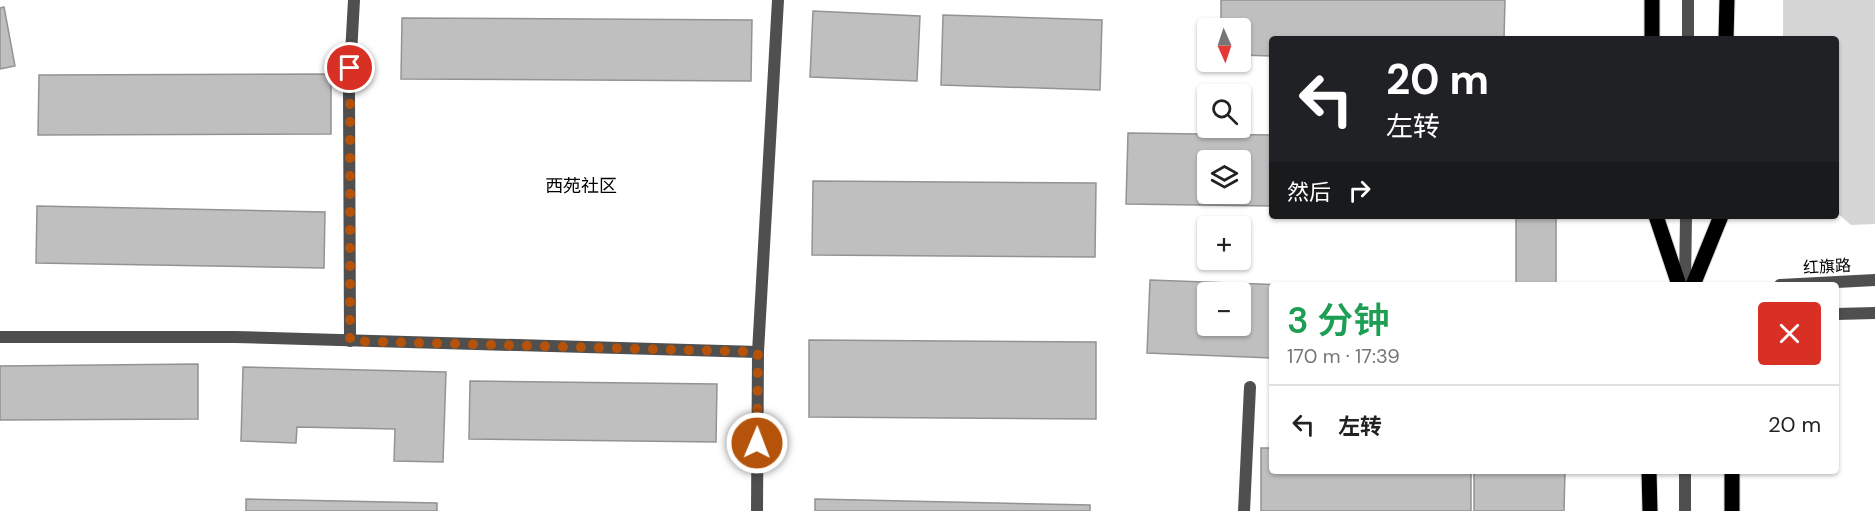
<!DOCTYPE html>
<html lang="zh">
<head>
<meta charset="utf-8">
<style>
  :root { --surface:#fff; --page:#f2f2f2; --text:#222; --muted:#767676; --line:#e0e0e0 }
  body { margin:0; font-family:"DM Sans","Noto Sans SC",sans-serif; background:var(--page); color:var(--text); height:100vh; display:flex; flex-direction:column; font-size:22px; white-space:nowrap }
  * { box-sizing:border-box; margin:0 }
  p { font-size:20px; color:var(--muted) }
  .icon { flex:none; width:33px; height:33px; fill:none; stroke:currentColor; stroke-width:2; stroke-linecap:round; stroke-linejoin:round }
  .map { position:relative; flex:1; overflow:hidden }
  .side { position:absolute; left:1269px; top:282px; width:570px; height:192px; display:flex; flex-direction:column; background:var(--surface); border-radius:6px; box-shadow:0 2px 4px #0004 }
  .side>* { flex:none }
  .top-card { position:absolute; left:1269px; top:36px; width:570px; height:183px; border-radius:6px; box-shadow:0 2px 4px #0004; background:#202124; color:#fff; overflow:hidden }
  .needle { width:39px; rotate:177deg }
  .fabs { position:absolute; left:1197px; top:18px; display:grid; gap:12px }
  .fabs a { display:grid; place-items:center; width:54px; height:54px; border-radius:6px; background:var(--surface); box-shadow:0 2px 4px #0004; font-size:30px }
  .pin { position:absolute; display:grid; place-items:center; width:51px; height:51px; color:#fff; margin:-26px; border:3px solid #fff; border-radius:50%; box-shadow:0 2px 6px #0007 }
  .me { position:absolute; width:66px; margin:-33px; rotate:1deg; stroke-linejoin:round; filter:drop-shadow(0 0 4px #0008) }
  .turn { display:flex; align-items:center; gap:21px; height:126px; padding:0 18px; font-size:27px }
  .turn .icon { width:78px; height:78px; stroke-width:2.5 }
  .turn b { display:block; font-size:42px; line-height:51px }
  .then { display:flex; align-items:center; height:57px; padding:0 18px; background:#0003; gap:12px; font-size:22px }
  .round { display:grid; place-items:center; flex:none; width:63px; height:63px; border-radius:6px; background:var(--page) }
  .headline { display:flex; align-items:center; justify-content:space-between; height:102px; padding:0 18px }
  h1 { font-size:36px; font-weight:600; line-height:45px; color:#1e9e55 }
  ul { padding:0; list-style:none }
  li { display:flex; align-items:center; gap:18px; height:78px; padding:0 18px; border-top:2px solid var(--line) }
  li div { flex:1 }
  li b { display:block; font-size:22px }
  li em { font-style:normal }
  .map>svg:first-child { display:block }
  .green { fill:#d6d6d6 }
  .building { fill:#bfbfbf; stroke:#939393; stroke-width:1.5; fill-rule:evenodd }
  .lines { fill:none; stroke-linecap:round; stroke-linejoin:round }
  .primary-casing { stroke:#dbdbdb; stroke-width:17 }
  .service { stroke:#4f4f4f; stroke-width:12 }
  .minor { stroke:#4f4f4f; stroke-width:12 }
  .tertiary { stroke:#4f4f4f; stroke-width:12 }
  .primary { stroke:#000; stroke-width:15 }
  .route { stroke:#b45309; stroke-width:10; stroke-dasharray:0 18 }
  .labels { text-anchor:middle; stroke-width:4.5; stroke-linejoin:round; paint-order:stroke }
  .street-label { font-size:16px; fill:#000; stroke:#fff }
  .neighbourhood-label { font-size:18px; fill:#000; stroke:#fff }
</style>
</head>
<body>
<div class="map">
<svg width="1875" height="511" viewBox="0 0 1875 511">
  <rect width="100%" height="100%" fill="#fff"/>
  <path class="green" d="M1783 0H1875V224L1851 225 1836 212V39H1783Z"/>
  <g class="building">
    <path d="M1221 0H1505L1504 39H1272V56L1240 55V28H1221Z"/>
    <path d="M4 7 15 66 0 69V8Z"/>
    <path d="M813 11 920 16 917 81 810 77Z"/>
    <path d="M943 15 1102 20 1100 90 941 85Z"/>
    <path d="M402 18 752 20 751 81 401 79Z"/>
    <path d="M331 74V134L38 135 39 75Z"/>
    <path d="M1128 133 1272 135V206L1126 204ZM1208 160H1240V194H1208Z"/>
    <path d="M813 181 1096 183 1095 257 812 255Z"/>
    <path d="M37 206 325 212 324 268 36 263Z"/>
    <rect x="1516" y="216" width="40" height="69"/>
    <path d="M1150 280 1282 285H1272V358L1147 353ZM1208 292H1240V326H1208Z"/>
    <path d="M809 340 1096 342V419L809 417Z"/>
    <path d="M198 364V419L0 420V366Z"/>
    <path d="M243 367 446 372 443 462 394 461 395 429 297 427 296 443 241 441Z"/>
    <path d="M470 381 717 384 716 442 469 439Z"/>
    <path d="M1261 448H1272V471H1471V511H1261Z"/>
    <path d="M1474 471H1565L1564 511H1474Z"/>
    <path d="M246 499 437 503V511H246Z"/>
    <path d="M815 499 1090 505V511H815Z"/>
  </g>
  <g class="lines">
    <g class="primary-casing">
      <g id="primary">
        <path d="M1652 0V39"/>
        <path d="M1726 39 1727 0"/>
        <path d="M1656 216 1679 285"/>
        <path d="M1693 285 1721 216"/>
        <path d="M1649 471 1650 511"/>
        <path d="M1732 471V511"/>
      </g>
    </g>
    <g class="service">
      <path d="M1688 39V0"/>
      <path d="M1685 285 1686 216"/>
      <path d="M1685 471V511"/>
      <path d="M1244 511 1250 387"/>
    </g>
    <g class="minor">
      <path d="M0 337H235L758 352 757 511"/>
      <path d="M350 341 349 90 354 0"/>
      <path d="M758 352 778 0"/>
    </g>
    <g class="tertiary">
      <path d="M1780 285 1875 280"/>
      <path d="M1836 314 1875 313"/>
    </g>
    <use href="#primary" class="primary"/>
  </g>
  <g class="lines">
    <path class="route" d="M350 68V341L758 352 757 443"/>
  </g>
  <g class="labels">
    <g class="street-label">
      <text transform="translate(1827 266) rotate(-3)" y="6">红旗路</text>
    </g>
    <g class="neighbourhood-label">
      <text x="581" y="192">西苑社区</text>
    </g>
  </g>
</svg>
<div class="fabs">
<a><svg class="needle" viewBox="-14 -14 28 28"><path d="M0-13l5 13h-10z" fill="#e53935"/><path d="M0 13l5-13h-10z" fill="#767676"/></svg></a>
<a><svg class="icon" aria-label="search" viewBox="0 0 24 24"><circle cx="10" cy="10" r="6"/><path d="M15 15l6 6"/></svg></a>
<a><svg class="icon" aria-label="layers" viewBox="0 0 24 24"><path d="M12 4l9 5-9 5-9-5zM3 14l9 5 9-5"/></svg></a>
<a>+</a>
<a>−</a>
</div>
<div class="pin" style="left:350px;top:68px;background:#d93025"><svg class="icon" aria-label="arrive" viewBox="0 0 24 24"><path d="M6 21V4h12l-3 4 3 4H6"/></svg></div>
<svg class="me" style="left:757px;top:443px" viewBox="-20 -20 40 40"><circle r="17" fill="#b45309" stroke="#fff" stroke-width="3"/><path d="M0-11L8 9 0 5-8 9z" fill="#fff"/></svg>
<div class="top-card">
<div class="turn"><svg class="icon" aria-label="left" viewBox="0 0 24 24"><path d="M17 20v-9H6M10 6l-5 5 5 5"/></svg><div><b>20 m</b>左转</div></div>
<div class="then">然后<svg class="icon" aria-label="right" viewBox="0 0 24 24"><path d="M7 20v-9h11M14 6l5 5-5 5"/></svg></div>
</div>
<section class="side">
<div class="headline"><div><h1>3 分钟</h1><p>170 m · 17:39</p></div><a class="round" style="background:#d93025;color:#fff"><svg class="icon" aria-label="close" viewBox="0 0 24 24"><path d="M6 6l12 12M18 6L6 18"/></svg></a></div>
<ul>
<li><svg class="icon" aria-label="left" viewBox="0 0 24 24"><path d="M17 20v-9H6M10 6l-5 5 5 5"/></svg><div><b>左转</b></div><em>20 m</em></li>
</ul>
</section>
</div>
</body>
</html>
